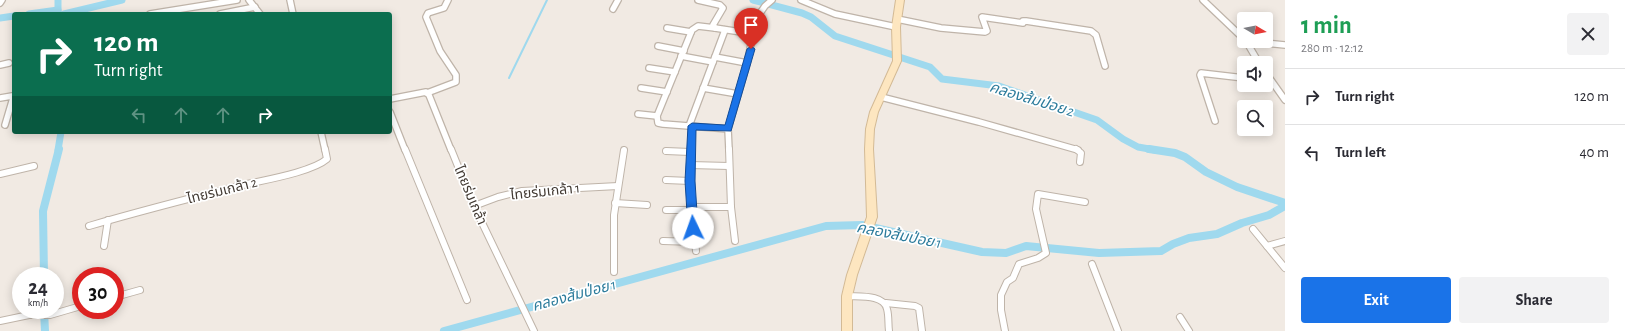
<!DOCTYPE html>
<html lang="en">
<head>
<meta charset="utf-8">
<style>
  :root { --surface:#fff; --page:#f2f2f3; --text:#2b2b33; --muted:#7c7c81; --line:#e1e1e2; --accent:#1a73e8 }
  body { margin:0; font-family:"Alegreya Sans","Noto Sans Thai",sans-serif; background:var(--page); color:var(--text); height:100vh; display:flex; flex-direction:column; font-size:15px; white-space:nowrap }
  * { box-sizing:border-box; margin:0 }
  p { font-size:13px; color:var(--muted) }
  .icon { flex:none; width:22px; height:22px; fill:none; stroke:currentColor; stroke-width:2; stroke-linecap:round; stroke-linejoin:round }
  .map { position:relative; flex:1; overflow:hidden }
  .sheet { display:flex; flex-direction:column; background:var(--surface); width:340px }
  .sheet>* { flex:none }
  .banner { position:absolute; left:12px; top:12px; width:380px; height:122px; border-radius:4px; box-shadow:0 2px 10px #0003; background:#0b6e4f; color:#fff; overflow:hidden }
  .needle { width:26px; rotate:100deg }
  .fabs { position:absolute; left:1237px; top:12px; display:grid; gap:8px }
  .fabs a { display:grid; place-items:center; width:36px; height:36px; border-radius:4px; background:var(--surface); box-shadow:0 2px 10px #0003; font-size:20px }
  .speed { position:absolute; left:12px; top:267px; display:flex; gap:8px; font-size:20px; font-weight:700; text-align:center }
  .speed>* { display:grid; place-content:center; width:52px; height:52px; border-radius:50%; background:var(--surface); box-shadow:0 2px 10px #0003; line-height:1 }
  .speed small { font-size:10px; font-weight:400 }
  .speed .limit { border:6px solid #d22; background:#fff; color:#111 }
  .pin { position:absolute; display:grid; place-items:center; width:34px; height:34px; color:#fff; margin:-41px -17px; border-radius:50% 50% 50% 0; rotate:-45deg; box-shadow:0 0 4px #0007 }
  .pin .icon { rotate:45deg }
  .me { position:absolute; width:44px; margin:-22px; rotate:357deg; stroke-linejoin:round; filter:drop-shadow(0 0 3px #0008) }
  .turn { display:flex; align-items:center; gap:14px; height:84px; padding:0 16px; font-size:18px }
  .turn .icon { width:52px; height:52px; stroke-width:2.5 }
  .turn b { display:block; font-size:28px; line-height:34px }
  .lanes { display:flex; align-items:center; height:38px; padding:0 16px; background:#0003; justify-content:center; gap:20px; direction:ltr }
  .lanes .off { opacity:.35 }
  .round { display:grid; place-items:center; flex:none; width:42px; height:42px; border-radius:4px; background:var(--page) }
  .summary { display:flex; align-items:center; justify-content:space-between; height:68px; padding:0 16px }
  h1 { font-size:24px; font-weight:700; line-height:30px; color:#1e9e55 }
  .cta { display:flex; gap:8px; margin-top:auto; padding:8px 16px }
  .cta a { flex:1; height:46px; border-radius:4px; background:var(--accent); color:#fff; font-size:16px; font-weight:700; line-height:46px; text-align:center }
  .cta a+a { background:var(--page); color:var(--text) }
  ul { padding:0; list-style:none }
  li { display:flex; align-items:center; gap:12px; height:56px; padding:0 16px; border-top:1px solid var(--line) }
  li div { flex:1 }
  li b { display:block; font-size:15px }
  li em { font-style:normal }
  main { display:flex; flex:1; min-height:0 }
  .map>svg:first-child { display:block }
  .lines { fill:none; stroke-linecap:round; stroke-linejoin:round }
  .stream { stroke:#9fd9ee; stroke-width:2 }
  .canal-far1 { stroke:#9fd9ee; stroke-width:7 }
  .canal { stroke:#9fd9ee; stroke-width:8 }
  .street-far1-casing { stroke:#bfb4a9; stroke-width:8 }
  .street-casing { stroke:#bfb4a9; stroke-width:8 }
  .secondary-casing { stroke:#d3ba95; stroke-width:2 }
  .street-far1 { stroke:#fff; stroke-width:5.5 }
  .street { stroke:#fff; stroke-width:6 }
  .secondary { fill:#fde6c0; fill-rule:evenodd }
  .route { fill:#1a73e8; stroke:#114b97 }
  .labels { text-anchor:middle; stroke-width:3.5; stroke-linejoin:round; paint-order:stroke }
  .street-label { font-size:14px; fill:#423a33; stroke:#fff }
  .water-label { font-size:15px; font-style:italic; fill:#2d7c9c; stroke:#fff }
</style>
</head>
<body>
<main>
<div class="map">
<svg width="1285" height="331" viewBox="0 0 1285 331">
  <rect width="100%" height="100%" fill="#f1eae3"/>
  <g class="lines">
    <path class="stream" d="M509 78 547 0"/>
    <g class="canal-far1">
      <path d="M58 0V14"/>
      <path d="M753 0 802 13 811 17 835 36 930 67 942 79 999 86 1097 120 1123 139 1138 147 1155 150"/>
      <path d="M29 14 58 10"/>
      <path d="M64 14 122 0"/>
      <path d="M0 18 14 16"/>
      <path d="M58 150 61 132"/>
    </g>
    <g class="canal">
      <path d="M1149 149 1175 153 1185 157 1206 172 1237 187 1285 203"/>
      <path d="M44 276 43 211 59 149"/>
      <path d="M44 310 45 331"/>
      <path d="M444 331 826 226 862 225 982 252 1006 253 1026 246 1099 253 1161 251 1173 244 1189 238 1217 234 1242 223 1269 215 1285 206"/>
    </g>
    <g class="street-far1-casing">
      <g id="street-far1">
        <path d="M249 0 260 14"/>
        <path d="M290 0 293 14"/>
        <path d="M698 0 720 5 723 8 713 25 715 28 754 34"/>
        <path d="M801 0 835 14 896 27"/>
        <path d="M1203 0 1244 39"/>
        <path d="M0 3 2 0"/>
        <path d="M613 9 618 0"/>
        <path d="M150 14 237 0"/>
        <path d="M220 14 255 7"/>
        <path d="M897 19 941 28 985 32 987 31 982 17 1023 23V21H1026L1091 31 1096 35 1105 66"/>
        <path d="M667 28 691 32"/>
        <path d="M715 28 698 26 692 30 657 116 658 123 663 124 728 129"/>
        <path d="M1246 41 1285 45"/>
        <path d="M1246 41 1259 63"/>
        <path d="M658 46 684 51"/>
        <path d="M681 56 713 62"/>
        <path d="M715 57 747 63"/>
        <path d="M0 65 9 63"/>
        <path d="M649 68 675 72"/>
        <path d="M1266 73 1285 100"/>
        <path d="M641 88 667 92"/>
        <path d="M703 88 738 94"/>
        <path d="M427 93 456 82V75L440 51 426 17 428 13 444 8 448 0"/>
        <path d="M881 97 979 122 1078 150"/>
        <path d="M0 98 12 96 13 98 5 125"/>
        <path d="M390 99 426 92 429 95 451 150"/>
        <path d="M390 112 405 150"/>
        <path d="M638 114 657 116"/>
        <path d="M1215 121 1200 75 1201 73 1244 78"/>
        <path d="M689 126 725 30"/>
        <path d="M321 132 325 150"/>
        <path d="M691 150 692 126"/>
        <path d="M729 150 728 129 747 64 756 19 765 6 772 0"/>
      </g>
    </g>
    <g class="street-casing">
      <g id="street">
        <path d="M405 149 467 300"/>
        <path d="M451 149 474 206 534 331"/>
        <path d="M691 149V204L696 251"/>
        <path d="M729 149 731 207 735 241"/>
        <path d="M1076 149 1081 153 1080 162"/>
        <path d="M666 151 690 152"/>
        <path d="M690 165 729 166"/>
        <path d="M0 174 34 166"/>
        <path d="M666 180 690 181"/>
        <path d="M615 203 647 205"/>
        <path d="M474 206 498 197 522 191 618 186"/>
        <path d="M692 207H731"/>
        <path d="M666 210H692"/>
        <path d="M89 226C140 211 191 198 243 185 264 180 312 172 327 159L325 149"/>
        <path d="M1253 229 1285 268"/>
        <path d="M663 241 695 242"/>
        <path d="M104 246 108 220"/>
        <path d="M1267 246 1285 241"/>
        <path d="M1092 264 1118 331"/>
        <path d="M614 272V215L624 150"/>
        <path d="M847 296C858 297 884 294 887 309 889 316 888 324 889 331"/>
        <path d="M115 297 140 290"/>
        <path d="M886 303 915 306 919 308 922 331"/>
        <path d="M1180 317 1189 331"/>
        <path d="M0 321 29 315H50L81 306"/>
        <path d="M1005 331 1001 310V295L1007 282 1013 278 1019 264 1038 258 1046 253 1036 209 1038 194 1085 202"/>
      </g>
    </g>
    <g class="secondary-casing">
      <path id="secondary" d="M896 0H904L900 27 901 61 878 112 874 129 873 149 877 217 857 275 852 296V331H842V296L847 275 867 217 865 149 866 129 870 112 893 61 892 27Z"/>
    </g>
    <use href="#street-far1" class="street-far1"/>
    <use href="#street" class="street"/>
    <use href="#secondary" class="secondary"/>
  </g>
  <path class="route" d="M751 46 755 49 731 131 696 130 695 181 698 228 696 231H689L688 228 685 181 688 126 692 123 725 125 747 49Z"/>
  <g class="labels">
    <g class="street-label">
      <text transform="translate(222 190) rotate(-14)" y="5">ไทยร่มเกล้า 2</text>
      <text transform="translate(545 191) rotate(-6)" y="5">ไทยร่มเกล้า 1</text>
      <text transform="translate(471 195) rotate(67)" y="5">ไทยร่มเกล้า</text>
    </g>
    <g class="water-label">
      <text transform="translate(1032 99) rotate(17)" y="5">คลองส้มป่อย 2</text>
      <text transform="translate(899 235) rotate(11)" y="5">คลองส้มป่อย 1</text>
      <text transform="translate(574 295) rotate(-15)" y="5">คลองส้มป่อย 1</text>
    </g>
  </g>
</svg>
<div class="fabs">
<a><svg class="needle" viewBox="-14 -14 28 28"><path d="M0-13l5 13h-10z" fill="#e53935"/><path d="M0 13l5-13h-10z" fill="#7c7c81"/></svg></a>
<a><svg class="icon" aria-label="sound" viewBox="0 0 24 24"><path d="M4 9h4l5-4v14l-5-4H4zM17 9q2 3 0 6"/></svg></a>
<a><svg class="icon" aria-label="search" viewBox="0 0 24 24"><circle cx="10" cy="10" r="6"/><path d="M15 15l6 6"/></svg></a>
</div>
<div class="speed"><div>24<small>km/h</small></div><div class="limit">30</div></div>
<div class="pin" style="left:751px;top:49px;background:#d93025"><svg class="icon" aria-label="arrive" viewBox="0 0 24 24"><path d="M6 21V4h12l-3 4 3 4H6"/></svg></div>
<svg class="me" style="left:693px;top:228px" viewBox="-20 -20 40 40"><circle r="19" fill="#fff"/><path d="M0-13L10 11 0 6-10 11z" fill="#1a73e8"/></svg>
<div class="banner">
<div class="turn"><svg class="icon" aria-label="right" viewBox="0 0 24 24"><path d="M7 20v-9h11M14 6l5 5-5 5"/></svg><div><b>120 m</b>Turn right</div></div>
<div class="lanes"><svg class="icon off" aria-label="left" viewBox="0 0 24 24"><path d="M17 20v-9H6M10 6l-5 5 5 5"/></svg><svg class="icon off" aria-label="ahead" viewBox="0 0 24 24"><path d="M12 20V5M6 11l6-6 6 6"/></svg><svg class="icon off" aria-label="ahead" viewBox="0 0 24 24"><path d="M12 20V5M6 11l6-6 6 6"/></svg><svg class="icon" aria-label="right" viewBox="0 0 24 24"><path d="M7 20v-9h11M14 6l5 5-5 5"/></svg></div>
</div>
</div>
<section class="sheet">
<div class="summary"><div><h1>1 min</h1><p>280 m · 12:12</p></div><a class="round"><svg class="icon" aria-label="close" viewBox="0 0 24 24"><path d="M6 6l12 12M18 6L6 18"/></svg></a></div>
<ul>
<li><svg class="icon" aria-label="right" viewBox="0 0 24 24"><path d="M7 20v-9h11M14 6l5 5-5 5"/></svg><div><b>Turn right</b></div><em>120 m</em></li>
<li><svg class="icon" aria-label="left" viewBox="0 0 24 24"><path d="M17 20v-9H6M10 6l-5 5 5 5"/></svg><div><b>Turn left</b></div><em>40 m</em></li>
</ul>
<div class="cta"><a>Exit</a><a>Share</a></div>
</section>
</main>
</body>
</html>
